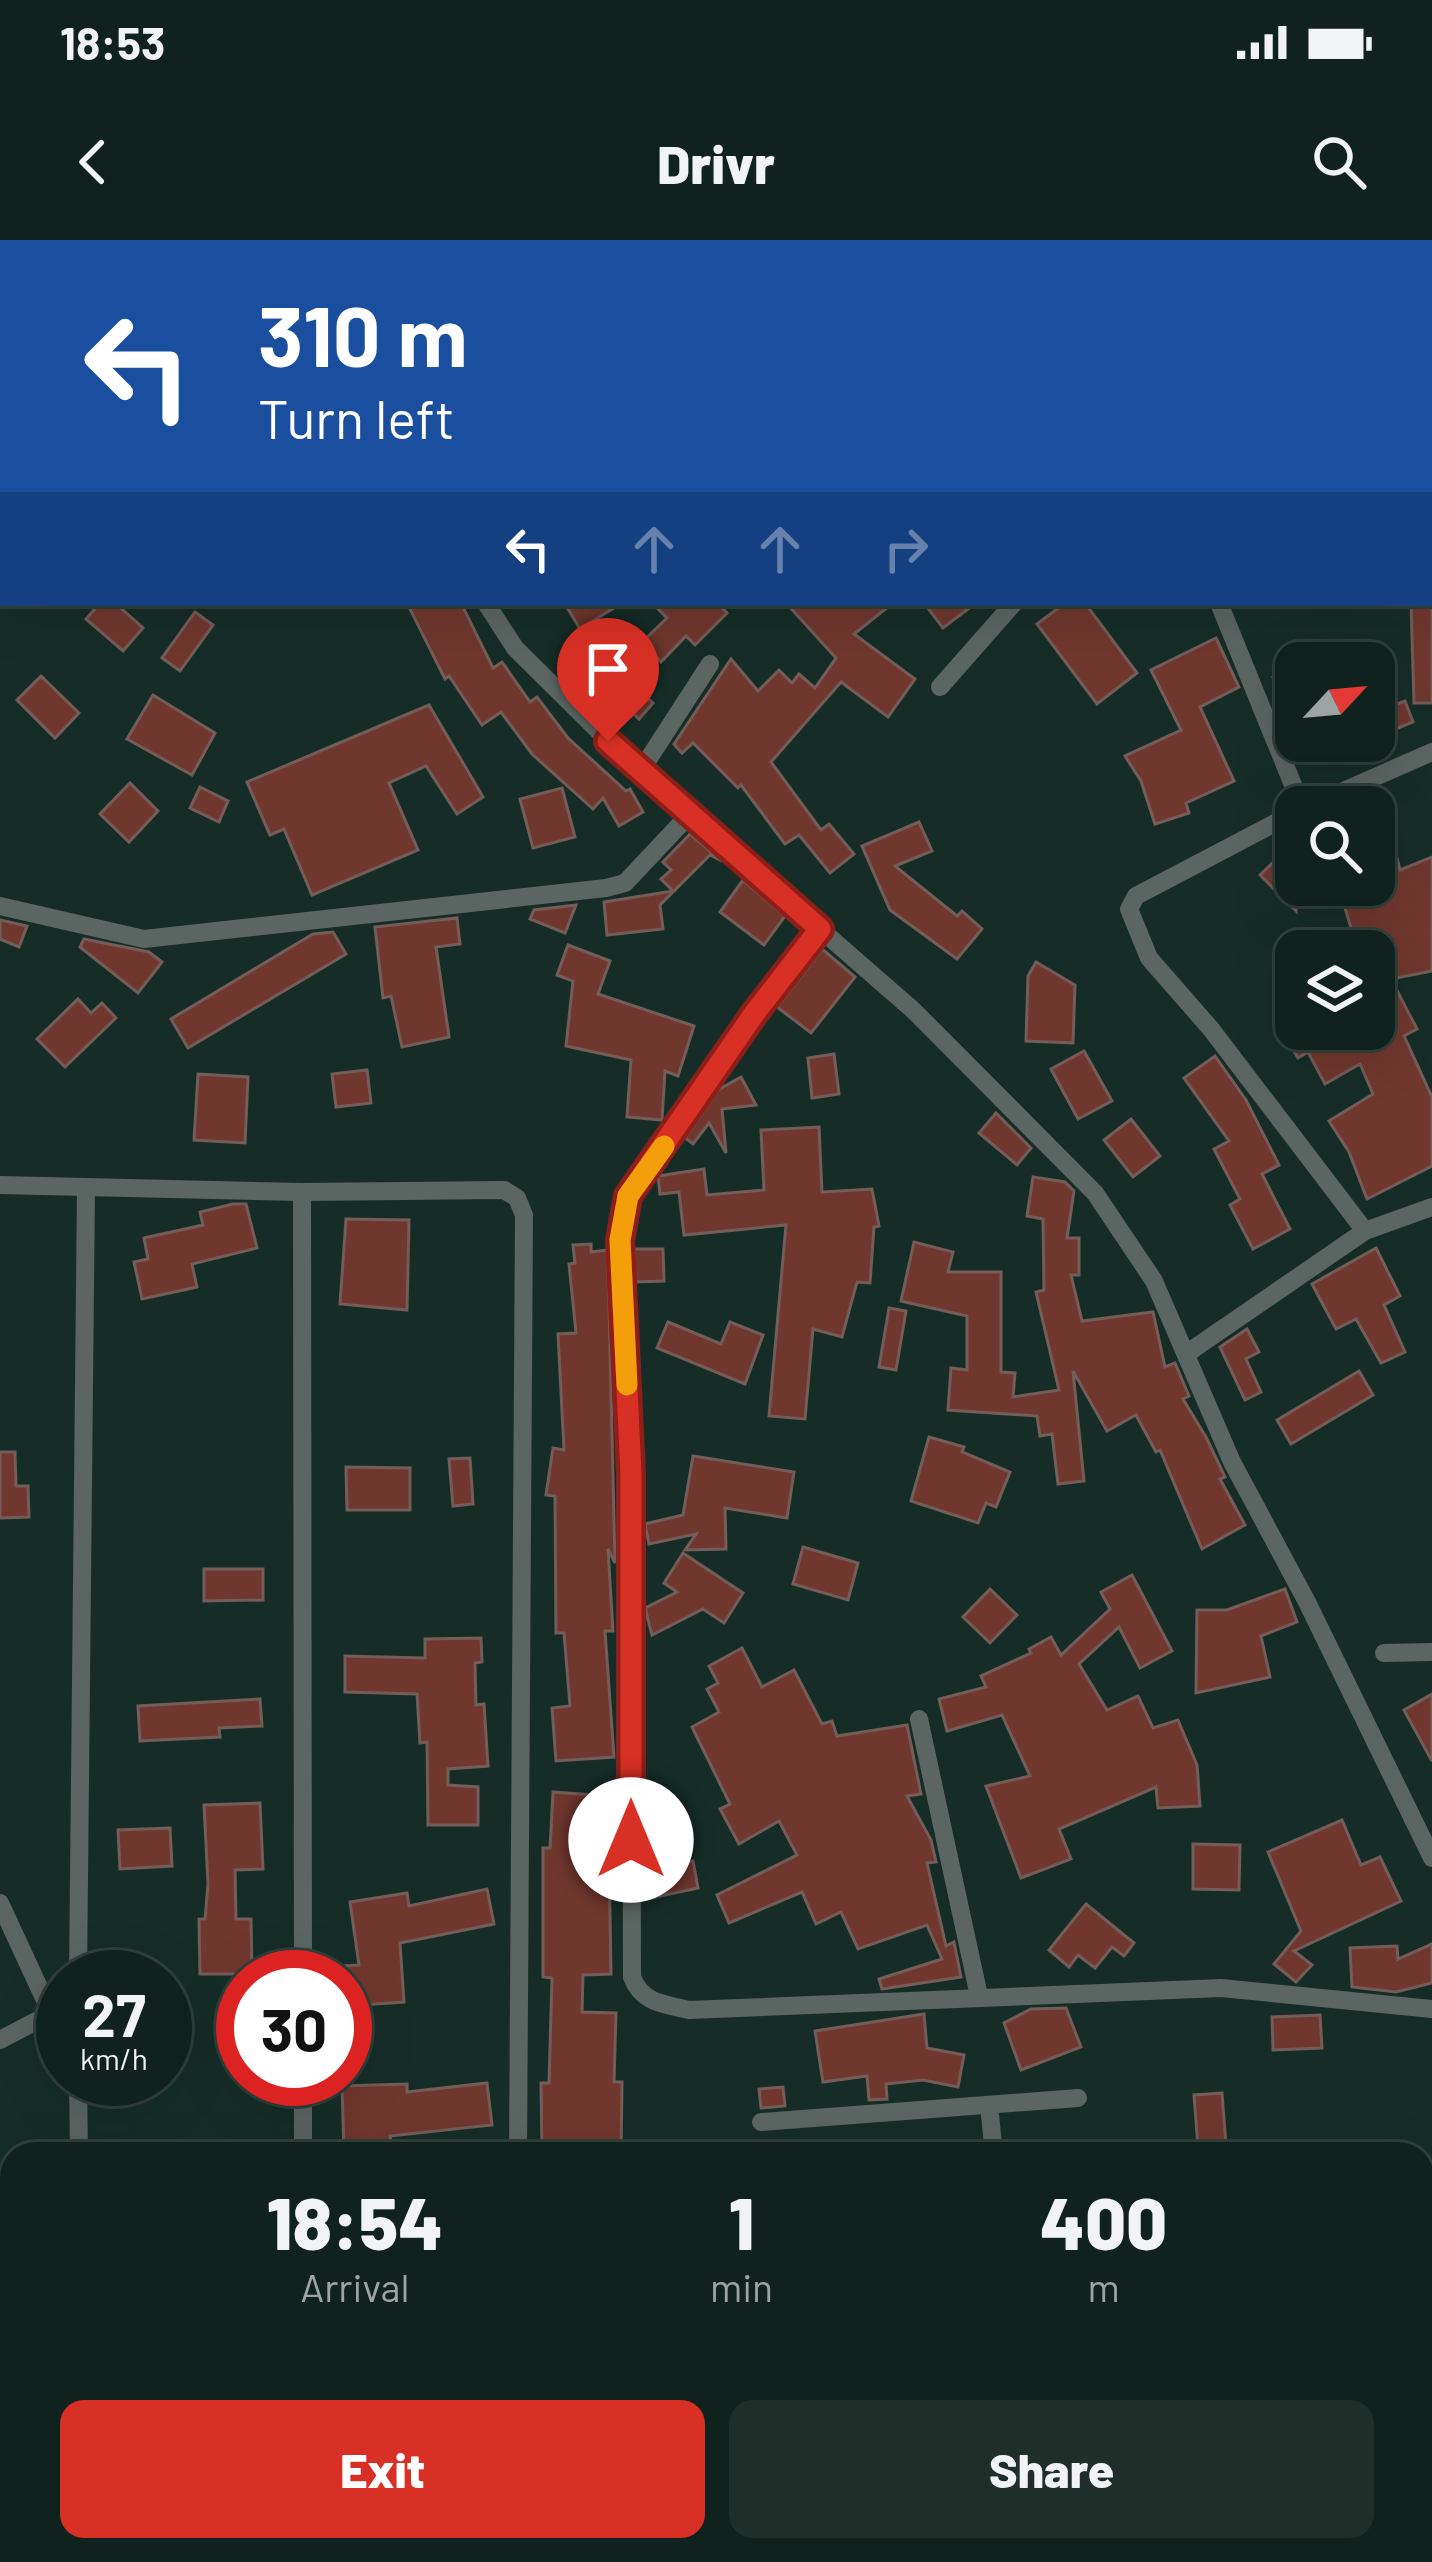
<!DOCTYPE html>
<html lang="en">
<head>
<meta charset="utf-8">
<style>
  :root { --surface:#10221d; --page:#1e2f2a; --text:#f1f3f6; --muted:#9ca4a4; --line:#303f3b; --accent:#d93025 }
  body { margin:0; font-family:Barlow,sans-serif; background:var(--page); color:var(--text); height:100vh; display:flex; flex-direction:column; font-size:45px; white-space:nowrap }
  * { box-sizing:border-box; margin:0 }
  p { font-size:39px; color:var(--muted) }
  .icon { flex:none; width:66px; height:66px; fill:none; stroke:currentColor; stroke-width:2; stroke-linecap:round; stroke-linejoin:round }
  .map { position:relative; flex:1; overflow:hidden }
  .drawer { position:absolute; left:0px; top:1902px; width:1434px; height:420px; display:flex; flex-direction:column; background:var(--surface); border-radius:36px 36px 0 0; box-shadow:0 12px 48px #0002,0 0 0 3px var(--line) }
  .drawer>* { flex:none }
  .banner { position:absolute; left:0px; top:0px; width:1434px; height:366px; box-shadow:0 12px 48px #0002,0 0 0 3px var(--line); background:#1a4fa0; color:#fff; overflow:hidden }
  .needle { width:78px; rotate:64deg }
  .tools { position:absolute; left:1275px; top:402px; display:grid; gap:24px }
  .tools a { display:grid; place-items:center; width:120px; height:120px; border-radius:24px; background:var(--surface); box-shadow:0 12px 48px #0002,0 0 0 3px var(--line); font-size:60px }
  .speed { position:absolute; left:36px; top:1710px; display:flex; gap:24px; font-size:60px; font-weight:700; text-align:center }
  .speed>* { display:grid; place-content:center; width:156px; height:156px; border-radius:50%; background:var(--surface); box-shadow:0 12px 48px #0002,0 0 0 3px var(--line); line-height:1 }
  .speed small { font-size:30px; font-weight:400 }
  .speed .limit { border:18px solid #d22; background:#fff; color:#111 }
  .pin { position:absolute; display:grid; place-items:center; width:102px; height:102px; color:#fff; margin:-123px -51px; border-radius:50% 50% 50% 0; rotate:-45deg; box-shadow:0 0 12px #0007 }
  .pin .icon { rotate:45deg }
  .me { position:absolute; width:132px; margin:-66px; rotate:0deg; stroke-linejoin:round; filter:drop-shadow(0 0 9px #0008) }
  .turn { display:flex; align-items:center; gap:42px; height:252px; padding:0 60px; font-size:54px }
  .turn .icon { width:156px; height:156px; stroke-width:2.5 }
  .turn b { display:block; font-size:84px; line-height:102px }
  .lanes { display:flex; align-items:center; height:114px; padding:0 60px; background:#0003; justify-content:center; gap:60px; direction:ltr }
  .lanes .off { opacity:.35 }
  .eta { display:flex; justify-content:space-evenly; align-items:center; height:204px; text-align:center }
  .eta b { font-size:72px; font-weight:800; line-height:84px }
  .cta { display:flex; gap:24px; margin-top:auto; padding:24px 60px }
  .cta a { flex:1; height:138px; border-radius:24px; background:var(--accent); color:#fff; font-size:48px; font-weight:800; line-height:138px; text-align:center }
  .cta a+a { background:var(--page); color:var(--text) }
  .status { display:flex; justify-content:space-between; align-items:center; height:84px; padding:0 60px; background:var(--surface); direction:ltr }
  .status svg { height:33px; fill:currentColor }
  header { display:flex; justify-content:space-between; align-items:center; height:156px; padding:0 60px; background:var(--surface); font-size:54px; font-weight:800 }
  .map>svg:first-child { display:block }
  .building { fill:#6f372e; stroke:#745c58; stroke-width:3 }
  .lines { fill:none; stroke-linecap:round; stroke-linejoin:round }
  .minor { stroke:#5b6562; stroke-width:18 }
  .tertiary { stroke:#5b6562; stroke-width:21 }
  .route-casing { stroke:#8d1f18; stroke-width:30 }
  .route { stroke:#d93025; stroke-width:21 }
  .slow { stroke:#f59e0b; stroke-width:21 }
</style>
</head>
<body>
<div class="status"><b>18:53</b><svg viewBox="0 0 49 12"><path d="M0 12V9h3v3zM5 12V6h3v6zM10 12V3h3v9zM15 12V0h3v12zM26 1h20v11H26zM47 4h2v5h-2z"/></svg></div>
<header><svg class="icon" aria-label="back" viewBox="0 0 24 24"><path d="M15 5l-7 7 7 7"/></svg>Drivr<svg class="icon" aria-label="search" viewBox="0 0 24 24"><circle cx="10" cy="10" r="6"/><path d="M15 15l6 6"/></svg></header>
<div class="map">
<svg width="1432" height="2322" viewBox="0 0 1432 2322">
  <rect width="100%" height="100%" fill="#162d27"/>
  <g class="building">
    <path d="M100 363H115L143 388 123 411 86 379Z"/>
    <path d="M407 363H461L493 428 502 422 530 462 537 457 568 498 626 551 630 549 643 572 619 586 603 558 593 569 532 514 501 472 482 485 449 436 445 439Z"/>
    <path d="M578 363H622L580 389 568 369Z"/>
    <path d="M652 363H717L727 373 695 405 686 396 661 422 642 402 667 378Z"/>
    <path d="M786 363H893L854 394 915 439 888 477 841 442 771 522 821 590 829 584 854 614 830 633 799 595 785 604 741 545 738 548 693 503 682 513 674 504 731 419 758 451 779 430 792 443 799 434 815 448 836 418Z"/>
    <path d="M924 363H976L943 388Z"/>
    <path d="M1065 363H1085L1137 433 1097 464 1037 384Z"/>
    <path d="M1411 363H1432V463H1414Z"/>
    <path d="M195 372 213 385 180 431 162 418Z"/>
    <path d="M1216 398 1239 447 1200 467 1234 541 1186 563 1189 573 1155 584 1141 541 1125 516 1181 490 1151 430Z"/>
    <path d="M597 410 653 463 639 479 582 425Z"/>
    <path d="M1296 424V480L1273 437Z"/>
    <path d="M41 436 79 473 55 498 17 460Z"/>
    <path d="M153 455 215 493 192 535 127 499Z"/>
    <path d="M1405 461 1413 482 1374 498V473Z"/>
    <path d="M429 465 483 557 457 574 426 526 389 543 418 610 312 655 284 589 270 595 247 542Z"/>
    <path d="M130 543 158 571 129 602 100 574Z"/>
    <path d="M200 547 228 561 219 582 190 568Z"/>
    <path d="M562 548 575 597 533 608 520 559Z"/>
    <path d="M919 582 932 611 895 626 957 676 962 671 982 689 957 719 890 670 862 606Z"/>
    <path d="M690 594 722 621 710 615 660 665 663 689 607 695 604 662 673 651 661 639 671 630 663 622Z"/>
    <path d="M1296 600V645H1309L1296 658V671L1260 635Z"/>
    <path d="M1432 617V731L1391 739 1417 789 1404 796 1432 857V926L1367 959 1349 912 1329 881 1373 854 1360 824 1325 844 1308 812 1298 818 1281 789H1374V711H1358L1338 645H1374V624L1397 618 1400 630Z"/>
    <path d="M743 640 785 676 764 705 720 672Z"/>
    <path d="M576 665 565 693 530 679 534 670Z"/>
    <path d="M457 678 460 704 436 707 449 797 402 807 391 756 383 758 375 687Z"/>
    <path d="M0 680 27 686 19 707 0 699Z"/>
    <path d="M333 692 346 714 188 808 171 779 313 694Z"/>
    <path d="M84 699 149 712 162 722 138 753 80 707Z"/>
    <path d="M568 705 610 721 598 754 694 786 678 836 665 831 662 880 627 877 631 820 566 806 573 741 557 735Z"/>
    <path d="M822 709 855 737 811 793 777 767Z"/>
    <path d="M1036 722 1075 745 1073 803 1026 801 1028 736Z"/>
    <path d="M78 759 91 773 102 763 116 778 65 827 37 799Z"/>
    <path d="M1084 811 1112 861 1078 879 1051 829Z"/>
    <path d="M834 814 839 854 812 858 808 818Z"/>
    <path d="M1215 816 1246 860 1279 925 1262 934 1290 989 1253 1009 1230 965 1240 959 1214 909 1229 901 1184 838Z"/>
    <path d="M367 830 371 863 336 867 332 834Z"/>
    <path d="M198 834 248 837 245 903 194 900Z"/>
    <path d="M741 837 756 865 722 869 726 913 709 883 693 904 685 898 718 850Z"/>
    <path d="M996 873 1031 908 1017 925 979 893Z"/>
    <path d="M1131 879 1160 916 1133 937 1104 900Z"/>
    <path d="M819 887 822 952 872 949 879 986 874 987 870 1043 857 1042 842 1097 813 1089 805 1179 769 1176 786 985 684 995 679 952 660 954 658 936 704 929 707 955 764 950 761 890Z"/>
    <path d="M1033 937 1065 942 1074 951 1067 998H1079V1035H1071L1082 1081 1153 1072 1165 1127 1175 1123 1189 1156 1183 1159 1206 1197 1225 1237 1220 1239 1245 1285 1202 1309 1160 1210 1156 1212 1136 1175 1107 1191 1073 1131 1084 1241 1058 1244 1052 1194 1040 1196 1037 1176 948 1170 951 1128 967 1130V1076L901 1061 914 1002 953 1012 948 1032H1001V1132L1015 1133 1013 1157 1059 1150 1036 1052 1044 1050 1043 979 1027 976Z"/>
    <path d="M233 964H246L257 1008 192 1024 197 1047 142 1059 134 1022 148 1019 144 998 203 985 200 972Z"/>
    <path d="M346 979 409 980 407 1070 340 1064Z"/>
    <path d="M591 1004V1012L607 1010 609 1065 615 1323 608 1309 613 1391H605L614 1517 556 1521 552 1468 570 1466 564 1393H556L555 1256 546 1255 553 1208 564 1210 558 1094 576 1093 569 1024 575 1023 573 1005Z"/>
    <path d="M1376 1008 1400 1056 1384 1065 1405 1112 1381 1123 1356 1079 1336 1089 1312 1044Z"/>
    <path d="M634 1009H663L664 1041 635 1042Z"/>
    <path d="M889 1068 906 1071 896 1130 879 1127Z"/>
    <path d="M668 1082 721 1104 730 1082 763 1095 745 1144 657 1108Z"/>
    <path d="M1247 1089 1259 1112 1246 1119 1261 1152 1245 1160 1220 1107Z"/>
    <path d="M1359 1131 1373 1155 1291 1204 1277 1180Z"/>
    <path d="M929 1197 964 1207 962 1212 1010 1232 996 1267 986 1263 978 1283 911 1261Z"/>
    <path d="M0 1212H15L16 1246H28L29 1277 0 1278Z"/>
    <path d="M693 1216 794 1232 787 1278 725 1268 726 1309 685 1310 696 1294 649 1304 645 1284 683 1275Z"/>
    <path d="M470 1218 473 1264 453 1266 449 1219Z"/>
    <path d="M346 1227 410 1228V1270H347Z"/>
    <path d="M803 1307 858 1323 848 1360 793 1344Z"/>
    <path d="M683 1313 743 1353 724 1383 703 1369 652 1395 645 1368 677 1352 664 1343Z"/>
    <path d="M204 1329H263V1360L204 1361Z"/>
    <path d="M1132 1335 1172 1411 1140 1428 1119 1387 1079 1424 1107 1470 1138 1456 1153 1488 1178 1480 1197 1525 1200 1566 1158 1568 1156 1547 1059 1589 1071 1619 1021 1638 986 1546 1030 1536 1002 1475 947 1491 939 1459 986 1447 981 1436 1031 1413 1029 1409 1051 1397 1061 1415 1110 1369 1101 1352Z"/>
    <path d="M990 1349 1017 1375 990 1403 963 1377Z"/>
    <path d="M1285 1349 1297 1382 1261 1396 1270 1437 1196 1453 1197 1370H1227Z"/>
    <path d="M481 1398 482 1422 475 1423 476 1465 484 1464 488 1526 448 1529V1545L478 1547V1585H428L427 1502 420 1503 417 1454 345 1452V1416L425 1418V1399Z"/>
    <path d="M742 1408 762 1447 794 1430 822 1484 832 1481 837 1496 907 1485 921 1554 907 1556 931 1600 936 1622 927 1623 946 1706 954 1702 961 1737 882 1749 879 1739 942 1719 927 1685 858 1709 841 1672 816 1684 802 1652 729 1683 717 1655 797 1615 779 1581 739 1604 720 1569 730 1564 692 1487 719 1472 707 1449 718 1443 709 1426Z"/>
    <path d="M1432 1454V1521L1404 1470Z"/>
    <path d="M260 1459 262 1486 219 1488 220 1497 140 1501 138 1466Z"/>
    <path d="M553 1552 608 1556 611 1734 583 1735 582 1772 616 1773 614 1842H622L621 1914H542L541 1843H549L552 1738 543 1737V1608H550Z"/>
    <path d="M260 1563 263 1629 235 1630 236 1679H251L252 1734H200L199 1679H205L208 1644 204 1565Z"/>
    <path d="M1342 1580 1361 1625 1380 1617 1401 1661 1294 1711 1312 1725 1296 1742 1274 1724 1301 1691 1268 1612Z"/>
    <path d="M170 1588 172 1626 120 1629 118 1590Z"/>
    <path d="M1193 1604 1240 1605 1239 1650 1193 1649Z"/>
    <path d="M693 1621 698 1648 646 1659 645 1632Z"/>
    <path d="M487 1649 494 1684 400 1703 404 1762 347 1766 344 1726 359 1725 350 1662 407 1653 409 1666Z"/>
    <path d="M1086 1664 1134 1703 1124 1716 1112 1707 1095 1728 1078 1715 1069 1727 1049 1710Z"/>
    <path d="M1432 1704V1743L1396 1752 1352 1747 1350 1708 1397 1706 1398 1719Z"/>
    <path d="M1066 1768 1081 1807 1021 1830 1004 1783 1031 1769Z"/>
    <path d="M924 1774 927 1808 964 1815 958 1847 923 1840 886 1844 887 1859 869 1860 867 1836 823 1842 815 1791Z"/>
    <path d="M1320 1775 1322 1808 1273 1810 1272 1777Z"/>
    <path d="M487 1843 492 1885 390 1896 394 1914H344L342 1846 407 1844V1852Z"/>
    <path d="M783 1847 785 1866 761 1868 759 1849Z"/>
    <path d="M1222 1853 1226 1905 1198 1907 1194 1855Z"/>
  </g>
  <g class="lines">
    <g class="minor">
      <path d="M376 0 377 3"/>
      <path d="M1069 0 1070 3"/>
      <path d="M486 363 515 408 640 532 913 770 1095 953 1154 1041 1232 1222 1307 1362 1432 1618"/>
      <path d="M1219 363 1302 567"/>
      <path d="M940 447 1014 363"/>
      <path d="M640 532 710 424"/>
      <path d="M1307 567 1432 512"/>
      <path d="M1296 572 1136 656 1129 669 1149 718 1211 789 1365 991"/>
      <path d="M0 666 144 699 606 648 625 643 689 575"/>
      <path d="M821 689 754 774 628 956 620 1001 631 1234 632 1737C642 1763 663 1764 689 1770L1221 1748 1432 1769"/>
      <path d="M0 945 302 952 504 950 517 958 524 975 518 1914"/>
      <path d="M302 952 303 1737"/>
      <path d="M1186 1114 1365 991 1432 967"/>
      <path d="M1384 1413 1432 1412"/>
      <path d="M919 1479 979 1756"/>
      <path d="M0 1663 63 1799"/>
      <path d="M78 1737 86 948"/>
      <path d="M0 1800 63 1767"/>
      <path d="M78 1839 79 1914"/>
      <path d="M989 1865 994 1914"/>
      <path d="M761 1882 1078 1858"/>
      <path d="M303 1914V1839"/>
      <path d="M1422 2032 1432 2057"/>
      <path d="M206 2310 211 2322"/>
      <path d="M387 2310 392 2322"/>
      <path d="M1035 2310 1036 2322"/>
    </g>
    <g class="tertiary">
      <path d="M1406 0 1407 3"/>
      <path d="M1431 66 1432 69"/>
    </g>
  </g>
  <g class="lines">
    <g class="route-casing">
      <path id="route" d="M608 501 820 689 754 774 628 956 620 1000 631 1234V1600"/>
    </g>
    <use href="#route" class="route"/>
    <path class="slow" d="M627 1145 620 1000 628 956 664 906"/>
  </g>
</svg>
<div class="tools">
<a><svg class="needle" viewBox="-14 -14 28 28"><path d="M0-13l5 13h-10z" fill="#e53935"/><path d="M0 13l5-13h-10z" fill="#9ca4a4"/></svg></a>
<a><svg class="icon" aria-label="search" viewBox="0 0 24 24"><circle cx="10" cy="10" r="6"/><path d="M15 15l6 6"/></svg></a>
<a><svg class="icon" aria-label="layers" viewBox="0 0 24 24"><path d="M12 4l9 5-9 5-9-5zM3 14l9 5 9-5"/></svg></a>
</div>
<div class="speed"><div>27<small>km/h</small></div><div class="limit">30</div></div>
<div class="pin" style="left:608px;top:501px;background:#d93025"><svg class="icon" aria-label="arrive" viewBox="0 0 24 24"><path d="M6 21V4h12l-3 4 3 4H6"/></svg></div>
<svg class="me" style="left:631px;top:1600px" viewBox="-20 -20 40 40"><circle r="19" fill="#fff"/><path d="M0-13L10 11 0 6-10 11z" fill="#d93025"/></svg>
<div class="banner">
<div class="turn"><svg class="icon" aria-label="left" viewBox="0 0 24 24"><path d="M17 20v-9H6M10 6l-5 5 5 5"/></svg><div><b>310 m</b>Turn left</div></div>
<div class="lanes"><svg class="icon" aria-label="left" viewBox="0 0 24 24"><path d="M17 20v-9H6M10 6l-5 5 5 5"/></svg><svg class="icon off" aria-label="ahead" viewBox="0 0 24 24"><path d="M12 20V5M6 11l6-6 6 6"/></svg><svg class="icon off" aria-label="ahead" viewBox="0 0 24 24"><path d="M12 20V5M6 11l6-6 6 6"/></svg><svg class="icon off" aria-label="right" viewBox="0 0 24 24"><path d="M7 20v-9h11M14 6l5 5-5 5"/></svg></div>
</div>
<section class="drawer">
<div class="eta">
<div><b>18:54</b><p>Arrival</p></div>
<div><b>1</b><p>min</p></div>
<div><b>400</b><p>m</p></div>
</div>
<div class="cta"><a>Exit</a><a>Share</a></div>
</section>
</div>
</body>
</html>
